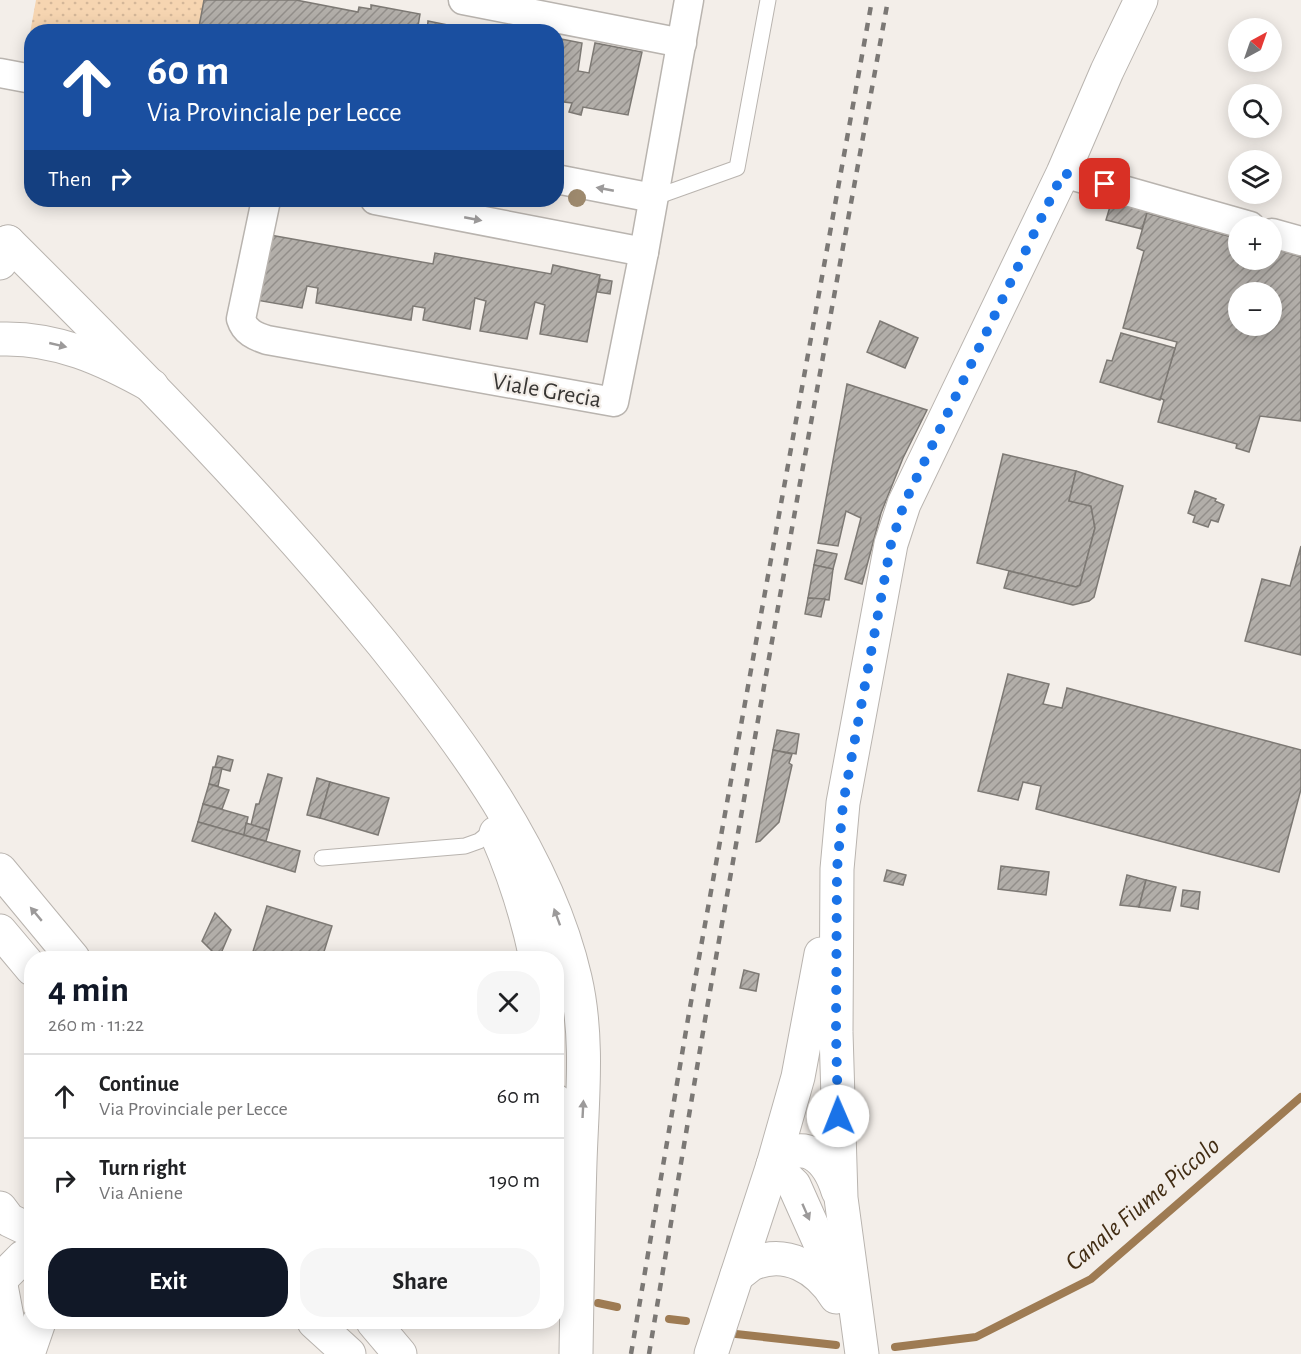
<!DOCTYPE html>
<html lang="en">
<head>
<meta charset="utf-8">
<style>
  :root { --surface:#fff; --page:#f6f6f6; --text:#202124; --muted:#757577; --line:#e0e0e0; --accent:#111827 }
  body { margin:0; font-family:"Alegreya Sans",sans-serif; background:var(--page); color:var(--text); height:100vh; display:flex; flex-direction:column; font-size:22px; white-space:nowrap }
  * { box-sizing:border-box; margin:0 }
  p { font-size:20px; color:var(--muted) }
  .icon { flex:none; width:33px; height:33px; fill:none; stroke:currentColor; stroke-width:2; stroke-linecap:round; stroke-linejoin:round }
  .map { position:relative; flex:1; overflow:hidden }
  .panel { position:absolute; left:24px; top:951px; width:540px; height:378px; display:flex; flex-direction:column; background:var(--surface); border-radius:24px; box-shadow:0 3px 15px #0003 }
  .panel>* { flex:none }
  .banner { position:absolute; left:24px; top:24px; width:540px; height:183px; border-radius:24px; box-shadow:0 3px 15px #0003; background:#1a4fa0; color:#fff; overflow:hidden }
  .needle { width:39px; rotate:40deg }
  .buttons { position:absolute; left:1228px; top:18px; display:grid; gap:12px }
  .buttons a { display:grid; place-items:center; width:54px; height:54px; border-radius:50%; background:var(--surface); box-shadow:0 3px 15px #0003; font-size:30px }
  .pin { position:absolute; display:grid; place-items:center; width:51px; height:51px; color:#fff; margin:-26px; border-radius:12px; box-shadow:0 3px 9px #0006 }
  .me { position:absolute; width:66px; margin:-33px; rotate:359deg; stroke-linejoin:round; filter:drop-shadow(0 0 4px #0008) }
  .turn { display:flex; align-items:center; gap:21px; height:126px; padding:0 24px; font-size:27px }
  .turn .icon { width:78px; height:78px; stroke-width:2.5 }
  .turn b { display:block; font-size:42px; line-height:51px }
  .then { display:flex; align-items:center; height:57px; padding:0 24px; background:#0003; gap:12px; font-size:22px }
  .round { display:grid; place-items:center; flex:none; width:63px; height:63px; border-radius:24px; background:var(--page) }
  .head { display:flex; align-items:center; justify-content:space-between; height:102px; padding:0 24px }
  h1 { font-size:36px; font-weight:700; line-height:45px; color:var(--accent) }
  .action { display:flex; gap:12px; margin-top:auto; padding:12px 24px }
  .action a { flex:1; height:69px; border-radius:24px; background:var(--accent); color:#fff; font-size:24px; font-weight:700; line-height:69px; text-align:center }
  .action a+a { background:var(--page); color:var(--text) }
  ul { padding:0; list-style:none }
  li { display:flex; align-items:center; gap:18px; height:84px; padding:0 24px; border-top:2px solid var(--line) }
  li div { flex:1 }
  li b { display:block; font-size:22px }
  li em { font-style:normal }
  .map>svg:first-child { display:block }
  .grass { fill:url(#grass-dots) }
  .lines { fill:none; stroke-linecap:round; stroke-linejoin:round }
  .stream { stroke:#9e7b53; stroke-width:8 }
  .building { fill:url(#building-hatch); stroke:#7d7974; stroke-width:1.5; fill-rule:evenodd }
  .lane-casing { stroke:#b9b4af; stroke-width:17 }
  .street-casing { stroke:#b9b4af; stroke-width:31 }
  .secondary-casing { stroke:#b9b4af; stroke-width:35 }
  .primary-casing { stroke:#b9b4af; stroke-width:35 }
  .highway-casing { stroke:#b9b4af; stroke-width:35 }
  .lane { stroke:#fff; stroke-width:15 }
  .street { stroke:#fff; stroke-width:28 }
  .secondary { stroke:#fff; stroke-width:33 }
  .primary { stroke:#fff; stroke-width:33 }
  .highway { stroke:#fff; stroke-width:33 }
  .rail { stroke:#7b7875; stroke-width:4.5; stroke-dasharray:8 8; stroke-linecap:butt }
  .tree { fill:#9d896d }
  .oneway { fill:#9c9a9a }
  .route { stroke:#1a73e8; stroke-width:10; stroke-dasharray:0 18 }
  .labels { text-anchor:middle; stroke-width:4.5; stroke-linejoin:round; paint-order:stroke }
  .street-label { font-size:24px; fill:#383634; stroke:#f3eee9 }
  .water-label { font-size:26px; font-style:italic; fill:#422d14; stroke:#f3eee9 }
</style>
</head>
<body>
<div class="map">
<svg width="1301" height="1354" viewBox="0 0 1301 1354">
  <defs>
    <pattern id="grass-dots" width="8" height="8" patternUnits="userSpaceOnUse" patternTransform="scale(1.5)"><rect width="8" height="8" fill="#f6d5b1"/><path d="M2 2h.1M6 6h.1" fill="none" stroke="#d4b799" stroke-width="1.8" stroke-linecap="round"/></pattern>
    <pattern id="building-hatch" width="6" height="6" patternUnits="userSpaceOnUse" patternTransform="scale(1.5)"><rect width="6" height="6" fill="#b2aea9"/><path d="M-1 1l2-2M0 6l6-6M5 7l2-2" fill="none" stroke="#928e8a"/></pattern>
  </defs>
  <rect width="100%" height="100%" fill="#f3eee9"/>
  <path class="grass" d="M36 0H204L199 31 32 32 31 56 26 55Z"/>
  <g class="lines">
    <g class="stream">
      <path d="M598 1303 617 1307"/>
      <path d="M669 1319 686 1321"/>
      <path d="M736 1334 836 1345"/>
      <path d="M895 1347 976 1337 1091 1279 1301 1097"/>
    </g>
  </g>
  <g class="building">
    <path d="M204 0H296L358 12 359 7 371 9V5L420 14 417 32H198Z"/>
    <path d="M428 21 482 32H427Z"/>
    <path d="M556 38 582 43 578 71 589 73 595 43 642 52 628 115 583 107 581 115 569 112 572 103 556 101Z"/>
    <path d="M1112 200 1148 210 1142 229 1106 220Z"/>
    <path d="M1147 213 1239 239V260H1272V248L1301 257V421L1260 416 1249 452 1236 448 1237 444 1158 422 1164 400 1160 398 1177 342 1123 328 1144 251 1137 248ZM1239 292H1272V326H1239Z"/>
    <path d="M270 235 433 264 435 253 551 274 553 265 600 275 587 342 540 334 545 305 535 302 527 339 480 331 486 301 475 298 470 329 423 320 425 308 413 306 411 320 316 303 318 288 307 286 302 308 256 300Z"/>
    <path d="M600 279 612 281 610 294 597 292Z"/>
    <path d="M880 321 918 338 905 368 867 352Z"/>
    <path d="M1121 333 1175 348 1160 400 1100 382 1107 360 1112 361Z"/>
    <path d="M847 384 927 410 903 458 881 513 862 584 845 579 861 518 846 511 838 546 818 543Z"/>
    <path d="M1003 454 1076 471 1069 501 1091 506 1095 528 1080 585 1076 587 977 563Z"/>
    <path d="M1076 471 1123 486 1094 597 1089 601 1073 605 1004 588 1009 571 1076 587 1080 585 1095 528 1091 506 1069 501Z"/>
    <path d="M1195 491 1216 499 1215 501 1224 505 1218 522 1211 520 1208 527 1193 522 1195 516 1188 513Z"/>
    <path d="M1301 546V655L1245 641 1262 579 1290 586Z"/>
    <path d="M817 550 837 554 833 569 814 565Z"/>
    <path d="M814 565 833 569 829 600 808 598Z"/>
    <path d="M808 598 825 599 821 617 805 614Z"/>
    <path d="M1008 674 1049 684 1043 704 1062 708 1067 688 1301 750V789L1279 872 1036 809 1041 786 1023 782 1018 800 978 791Z"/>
    <path d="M777 730 799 734 796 754 773 750Z"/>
    <path d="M773 750 792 754 789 763 792 765 779 822 760 841 756 842Z"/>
    <path d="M218 756 233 760 230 771 215 767Z"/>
    <path d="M213 767 222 768 218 786 209 784Z"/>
    <path d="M268 774 282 778 269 830 251 825 256 804H259Z"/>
    <path d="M317 778 330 782 320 818 307 815Z"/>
    <path d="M330 782 389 798 378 835 320 818Z"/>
    <path d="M209 784 229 790 222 809 203 804Z"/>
    <path d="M203 804 248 817 244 835 198 822Z"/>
    <path d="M198 822 300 851 295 872 192 841Z"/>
    <path d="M246 823 269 830 266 841 244 835Z"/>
    <path d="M1001 866 1049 872 1046 895 998 889Z"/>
    <path d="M887 870 906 875 903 885 884 881Z"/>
    <path d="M1127 875 1146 880 1139 907 1120 905Z"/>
    <path d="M1146 880 1176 887 1170 911 1139 907Z"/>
    <path d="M1183 890 1200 892 1198 909 1181 906Z"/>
    <path d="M267 906 332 926 322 958H251Z"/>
    <path d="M215 913 231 930 219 958 202 941Z"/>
    <path d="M744 970 759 974 756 991 740 988Z"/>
  </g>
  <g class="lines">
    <g class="lane-casing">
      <g id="lane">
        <path d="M653 198 737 168 768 0"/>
        <path d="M322 858 465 846 479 841 494 829"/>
      </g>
    </g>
    <g class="street-casing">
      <g id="street">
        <path d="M463 0 682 43"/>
        <path d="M0 73 32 79"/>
        <path d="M1063 173 1250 226"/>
        <path d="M556 179 653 198"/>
        <path d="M266 200 241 319C245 332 255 336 267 340L614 402 644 252 689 0"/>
        <path d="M375 200 644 252"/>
        <path d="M1272 233 1301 241"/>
      </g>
    </g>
    <g class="secondary-casing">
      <g id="secondary">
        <path d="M773 1165 794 1185 844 1297"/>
        <path d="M773 1165C804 1134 828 1159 838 1191"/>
        <path d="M737 1275C742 1272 747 1267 752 1264 786 1249 818 1268 836 1297"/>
        <path d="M711 1354 773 1165 798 1077 821 954"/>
        <path d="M862 1354 841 1198 836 1032 837 869 843 803 891 544 904 504 1063 173 1107 71 1141 0"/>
      </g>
    </g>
    <g class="primary-casing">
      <g id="primary">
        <path d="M8 242C138 371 266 501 382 643 460 740 547 855 575 978 589 1038 582 1101 580 1162 578 1226 577 1290 576 1354"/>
        <path d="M496 833C514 874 527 915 536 958"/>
        <path d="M556 1101 563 1169"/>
        <path d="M0 1280 14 1354"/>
      </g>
    </g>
    <g class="highway-casing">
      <g id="highway">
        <path d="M0 263 8 242"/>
        <path d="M0 339C56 337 104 359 152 386"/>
        <path d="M0 870 73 958"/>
        <path d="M0 931 32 969"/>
        <path d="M0 1208 9 1220 32 1231"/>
        <path d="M0 1280 23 1257 32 1253"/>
        <path d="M314 1322 349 1354"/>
        <path d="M373 1322 400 1354"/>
        <path d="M28 1354 39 1322"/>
      </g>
    </g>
    <use href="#lane" class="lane"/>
    <use href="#street" class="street"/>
    <use href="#secondary" class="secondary"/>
    <use href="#primary" class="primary"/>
    <use href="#highway" class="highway"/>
    <g class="rail">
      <path d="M631 1354 689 1013 872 0"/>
      <path d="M649 1354 706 1014 800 483 888 0"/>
    </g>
  </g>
  <circle class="tree" cx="577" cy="198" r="9"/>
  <defs><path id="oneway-solid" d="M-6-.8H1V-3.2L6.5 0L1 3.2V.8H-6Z" transform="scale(1.5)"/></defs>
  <g class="oneway">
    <use href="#oneway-solid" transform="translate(605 189) rotate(-169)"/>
    <use href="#oneway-solid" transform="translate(473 219) rotate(11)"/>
    <use href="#oneway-solid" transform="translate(58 345) rotate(13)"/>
    <use href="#oneway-solid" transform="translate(36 914) rotate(-130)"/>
    <use href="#oneway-solid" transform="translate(557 917) rotate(-110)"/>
    <use href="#oneway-solid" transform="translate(583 1109) rotate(-87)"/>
    <use href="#oneway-solid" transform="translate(806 1212) rotate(66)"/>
  </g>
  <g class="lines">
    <path class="route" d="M838 1116 836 1032 837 869 843 804 891 544 904 504 1063 173 1105 184"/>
  </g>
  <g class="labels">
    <g class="street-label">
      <text transform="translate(547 390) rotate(10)" y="8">Viale Grecia</text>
    </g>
    <g class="water-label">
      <text transform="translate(1142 1203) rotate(-40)" y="9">Canale Fiume Piccolo</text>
    </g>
  </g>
</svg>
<div class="buttons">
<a><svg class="needle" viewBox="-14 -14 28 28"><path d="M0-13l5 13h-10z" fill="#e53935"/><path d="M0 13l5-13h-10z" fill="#757577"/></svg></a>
<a><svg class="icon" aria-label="search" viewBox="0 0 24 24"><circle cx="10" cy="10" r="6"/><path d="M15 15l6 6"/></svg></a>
<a><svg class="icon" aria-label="layers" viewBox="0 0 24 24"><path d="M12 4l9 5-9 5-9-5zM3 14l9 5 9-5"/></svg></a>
<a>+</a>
<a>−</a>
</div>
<div class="pin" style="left:1105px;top:184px;background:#d93025"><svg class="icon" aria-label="arrive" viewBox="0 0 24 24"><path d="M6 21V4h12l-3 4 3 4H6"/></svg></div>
<svg class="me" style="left:838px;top:1116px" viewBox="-20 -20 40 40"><circle r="19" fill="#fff"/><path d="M0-13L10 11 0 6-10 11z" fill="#1a73e8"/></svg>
<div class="banner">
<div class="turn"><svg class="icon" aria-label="ahead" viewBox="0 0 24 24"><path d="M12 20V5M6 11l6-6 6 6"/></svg><div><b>60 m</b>Via Provinciale per Lecce</div></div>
<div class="then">Then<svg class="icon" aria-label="right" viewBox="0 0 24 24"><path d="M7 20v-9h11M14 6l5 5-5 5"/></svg></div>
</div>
<section class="panel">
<div class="head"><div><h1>4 min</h1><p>260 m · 11:22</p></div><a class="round"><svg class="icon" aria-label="close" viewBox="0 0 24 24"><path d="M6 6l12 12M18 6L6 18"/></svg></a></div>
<ul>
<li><svg class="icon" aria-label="ahead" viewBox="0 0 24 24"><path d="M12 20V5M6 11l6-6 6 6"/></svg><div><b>Continue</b><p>Via Provinciale per Lecce</p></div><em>60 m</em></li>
<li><svg class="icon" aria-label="right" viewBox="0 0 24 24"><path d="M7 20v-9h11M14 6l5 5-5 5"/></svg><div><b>Turn right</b><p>Via Aniene</p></div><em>190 m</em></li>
</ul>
<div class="action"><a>Exit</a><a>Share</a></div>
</section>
</div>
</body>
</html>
